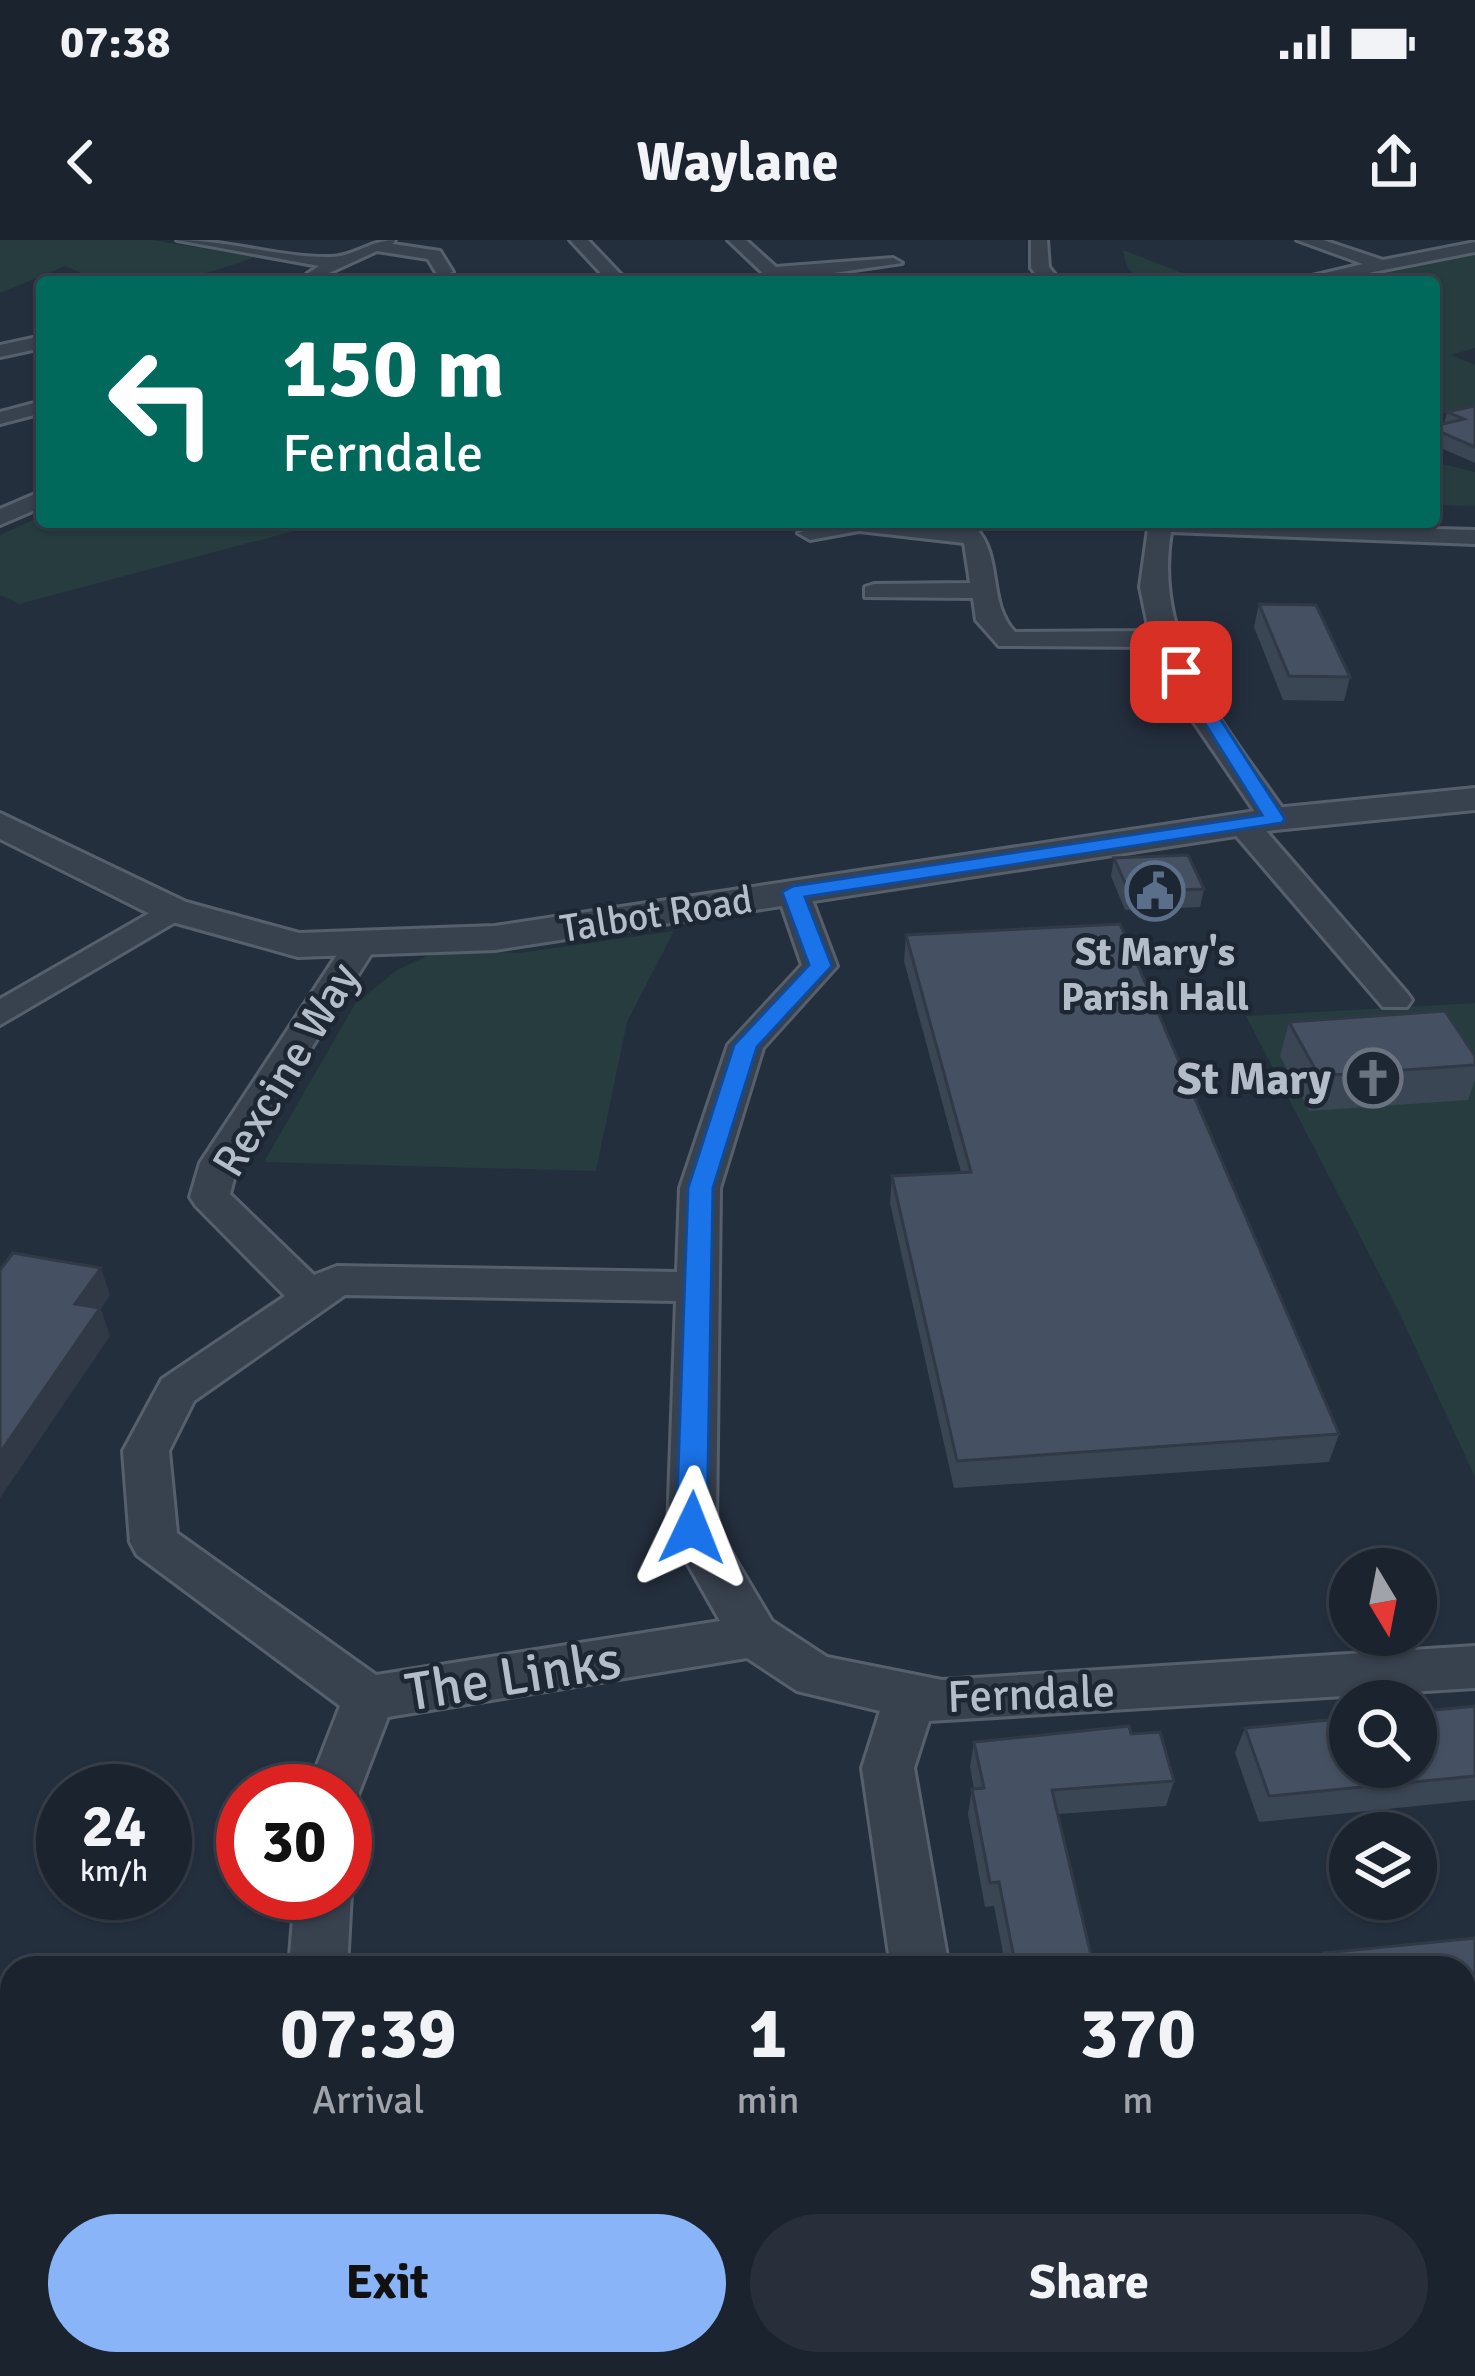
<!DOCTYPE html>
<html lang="en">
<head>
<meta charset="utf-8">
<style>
  :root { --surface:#1b232e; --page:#282f3a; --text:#f1f3f6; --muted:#a0a4aa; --line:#39404a; --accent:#8ab4f8 }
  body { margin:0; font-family:Signika,sans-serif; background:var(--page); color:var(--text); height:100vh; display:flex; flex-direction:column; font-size:45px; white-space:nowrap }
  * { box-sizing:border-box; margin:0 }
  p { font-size:39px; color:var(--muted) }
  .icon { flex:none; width:66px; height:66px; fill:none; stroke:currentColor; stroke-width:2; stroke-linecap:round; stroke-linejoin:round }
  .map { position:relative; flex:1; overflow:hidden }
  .panel { position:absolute; left:0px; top:1716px; width:1476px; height:420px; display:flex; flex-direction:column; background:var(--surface); border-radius:36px 36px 0 0; box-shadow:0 3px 9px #0004,0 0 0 3px var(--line) }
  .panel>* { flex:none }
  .hud { position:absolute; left:36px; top:36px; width:1404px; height:252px; border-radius:12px; box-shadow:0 3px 9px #0004,0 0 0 3px var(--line); background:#00695c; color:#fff; overflow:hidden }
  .needle { width:78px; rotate:170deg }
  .controls { position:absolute; left:1329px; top:1308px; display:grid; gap:24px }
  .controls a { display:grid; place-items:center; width:108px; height:108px; border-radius:50%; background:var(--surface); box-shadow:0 3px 9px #0004,0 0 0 3px var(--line); font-size:60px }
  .speed { position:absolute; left:36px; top:1524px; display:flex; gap:24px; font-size:60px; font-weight:700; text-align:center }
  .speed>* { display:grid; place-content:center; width:156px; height:156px; border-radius:50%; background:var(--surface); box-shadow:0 3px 9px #0004,0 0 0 3px var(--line); line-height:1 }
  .speed small { font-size:30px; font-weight:400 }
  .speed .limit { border:18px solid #d22; background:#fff; color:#111 }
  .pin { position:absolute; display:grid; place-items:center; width:102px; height:102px; color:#fff; margin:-51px; border-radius:24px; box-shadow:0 6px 18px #0006 }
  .me { position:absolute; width:132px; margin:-66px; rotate:2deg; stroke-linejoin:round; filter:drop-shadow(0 0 9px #0008) }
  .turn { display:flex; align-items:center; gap:42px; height:252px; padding:0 48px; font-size:54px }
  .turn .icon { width:156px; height:156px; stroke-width:2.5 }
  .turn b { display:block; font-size:84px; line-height:102px }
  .eta { display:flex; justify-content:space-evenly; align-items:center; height:204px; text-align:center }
  .eta b { font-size:72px; font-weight:700; line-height:84px }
  .button { display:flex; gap:24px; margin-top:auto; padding:24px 48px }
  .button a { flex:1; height:138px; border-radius:72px; background:var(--accent); color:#111; font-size:48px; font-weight:700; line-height:138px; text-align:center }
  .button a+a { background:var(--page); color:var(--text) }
  .status { display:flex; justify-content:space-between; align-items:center; height:84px; padding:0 60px; background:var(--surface); direction:ltr }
  .status svg { height:33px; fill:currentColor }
  header { display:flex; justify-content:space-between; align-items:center; height:156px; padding:0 48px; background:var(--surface); font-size:54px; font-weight:700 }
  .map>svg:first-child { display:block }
  .green { fill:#263c3f }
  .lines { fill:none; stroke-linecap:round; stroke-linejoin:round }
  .minor-casing { stroke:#565f6c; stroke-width:6 }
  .tertiary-casing { stroke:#565f6c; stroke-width:6 }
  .minor { fill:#38414e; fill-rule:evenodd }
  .tertiary { fill:#38414e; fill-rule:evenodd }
  .wall { fill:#3b4654 }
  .shaded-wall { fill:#303945 }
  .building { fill:#455162; stroke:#303945; stroke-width:3 }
  .route { fill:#1a73e8; stroke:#114b97; stroke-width:3 }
  .labels { text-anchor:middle; stroke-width:9; stroke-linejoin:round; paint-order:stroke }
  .far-street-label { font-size:39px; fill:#b4bcc9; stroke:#1d2633 }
  .far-poi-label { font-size:39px; font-weight:bold; fill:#b4bcc9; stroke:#1d2633 }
  .street-label { font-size:45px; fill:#b4bcc9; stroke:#1d2633 }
  .poi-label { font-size:45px; font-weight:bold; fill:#b4bcc9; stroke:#1d2633; text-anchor:end }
  .near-street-label { font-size:54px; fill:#b4bcc9; stroke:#1d2633 }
</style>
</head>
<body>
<div class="status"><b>07:38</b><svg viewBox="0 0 49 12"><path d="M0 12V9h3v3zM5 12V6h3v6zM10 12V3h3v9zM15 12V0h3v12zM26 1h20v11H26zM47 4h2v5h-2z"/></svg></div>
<header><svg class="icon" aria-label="back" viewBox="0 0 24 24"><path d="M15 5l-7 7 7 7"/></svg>Waylane<svg class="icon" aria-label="share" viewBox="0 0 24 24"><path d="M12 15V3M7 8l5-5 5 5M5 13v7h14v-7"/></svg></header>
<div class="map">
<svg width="1475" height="2136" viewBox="0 0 1475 2136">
  <rect width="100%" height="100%" fill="#242f3e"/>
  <g class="green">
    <path d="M0 0H152L255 17C192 40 129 57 65 26L0 53Z"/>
    <path d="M1123 10 1190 36 1234 34 1269 42H1142L1127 27Z"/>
    <path d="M1475 13V108L1451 115 1475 125V165L1434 176V42H1320Z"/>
    <path d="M1434 222 1475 232V266L1434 265Z"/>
    <path d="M42 276V282H328L19 364 0 355V295Z"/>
    <path d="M674 691 627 782 596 931 264 922 355 764 397 730 440 710 519 713Z"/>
    <path d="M1475 763V1237L1398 1070 1246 776Z"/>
  </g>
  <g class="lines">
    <g class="minor-casing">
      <g id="minor">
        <path d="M177 0C229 0 280 18 331 17 353 17 371 0 395 0L393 4 440 11 453 32 438 36 428 19 377 11 316 39 307 34 319 26Z"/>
        <path d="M570 0H588L628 42H609Z"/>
        <path d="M728 0H746L776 27 893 18 902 23 772 42Z"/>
        <path d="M1031 0H1047L1049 27 1061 42H1042L1031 28Z"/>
        <path d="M1297 0H1323L1383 20 1475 2V12L1323 42H1287L1363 24Z"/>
        <path d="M42 96V108L0 117V105Z"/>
        <path d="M42 161V173L0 184V172Z"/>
        <path d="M42 251V267L0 285V269Z"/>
        <path d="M831 282 976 288C1003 317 987 363 1015 392L1149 391 1140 347 1149 282 1475 290V304L1171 292C1152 407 1228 489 1290 579L1275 588 1264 585 1185 469 1154 407 999 406 976 380 973 358 865 357V347L874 344 970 343 964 303 859 291 810 300 798 293Z"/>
        <path d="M1243 575 1254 577 1407 753 1412 760 1407 767H1383L1232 591 1228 584 1232 577Z"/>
        <path d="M793 642 809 652 837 726 763 808 720 948 716 1287 772 1381 827 1417 942 1440 1475 1406V1448L929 1481 914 1528 949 1728H891L862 1528 880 1471 797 1451 747 1418 388 1477 353 1568 345 1571V1551H307L340 1466 137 1315 130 1302 123 1211 162 1139 285 1056 196 966 190 957 200 923 350 695 362 692 379 702 238 923 230 954 314 1035 337 1026 677 1032 680 948 728 805 802 725 777 652ZM345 1055 676 1061 668 1289 720 1381 376 1435 177 1293 169 1211 194 1161Z"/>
        <path d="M172 660 184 663 188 670 184 677 0 785V759Z"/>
        <path d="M345 1640 351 1653 347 1728H289L295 1653H345Z"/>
        <path d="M1475 1856V1918L1464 1919V1857Z"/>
        <path d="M236 2124H312L307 2136H231Z"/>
        <path d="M632 2124H698L700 2136H632Z"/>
      </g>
    </g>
    <g class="tertiary-casing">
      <path id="tertiary" d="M1475 548V570L1275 590 495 710 298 717 158 678 0 599V573L186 662 299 693 495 686 1275 568Z"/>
    </g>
    <use href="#minor" class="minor"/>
    <use href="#tertiary" class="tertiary"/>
  </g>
  <g class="wall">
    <path d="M1475 166V223L1434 205V186L1444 184 1447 172Z"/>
    <path d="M1259 364 1350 437 1344 461 1283 460 1254 387Z"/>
    <path d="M1114 618 1204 649 1200 667 1125 670 1111 636Z"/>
    <path d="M906 695 1339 1194 1329 1222 954 1248 890 963 892 936 961 932 904 721Z"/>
    <path d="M1289 782 1475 816V840L1468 860 1309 871 1280 816Z"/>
    <path d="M1475 1466V1560L1259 1582 1235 1513 1245 1488Z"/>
    <path d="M1131 1494 1174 1541 1166 1566 1058 1574 1094 1728H1006L994 1666 985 1667 968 1574 972 1549H974L970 1527 974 1502Z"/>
    <path d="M1475 1698V1801L1464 1803V1728H1316L1324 1713Z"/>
  </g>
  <path class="shaded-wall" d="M101 1028 110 1055 101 1069 110 1096 0 1258V1213L75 1064Z"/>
  <g class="building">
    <path d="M1475 166V207L1434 189V186L1464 179 1447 172Z"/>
    <path d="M1259 364 1316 365 1350 437 1289 436Z"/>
    <path d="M1188 615 1204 649 1129 652 1114 618Z"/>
    <path d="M1120 684 1339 1194 957 1221 892 936 971 932 906 695Z"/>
    <path d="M1445 771 1475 816V825L1319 836 1289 782Z"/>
    <path d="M13 1013 101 1028 75 1064 100 1068 0 1213V1030Z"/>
    <path d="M1475 1466V1536L1269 1556 1245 1488 1350 1478V1527H1416V1472Z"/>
    <path d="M1129 1486 1131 1494 1160 1492 1174 1541 1052 1550 1094 1728H1016L999 1642 990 1643 972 1549 984 1548 974 1502Z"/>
    <path d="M1475 1698V1783L1464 1784V1728H1329L1324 1713Z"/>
  </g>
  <path class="route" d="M1181 427 1190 432 1285 579 1282 583 805 657 832 726 757 807 713 948 707 1288 692 1301 681 1297 676 1288 688 948 734 805 809 725 782 652 793 646 1262 575 1173 432Z"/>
  <defs>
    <g id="civic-ring" transform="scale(3)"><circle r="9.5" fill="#1d2633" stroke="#5c6f8a" stroke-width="1.5"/><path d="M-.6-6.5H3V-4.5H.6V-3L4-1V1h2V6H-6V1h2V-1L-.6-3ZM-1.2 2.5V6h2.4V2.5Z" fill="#5c6f8a"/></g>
    <g id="church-ring" transform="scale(3)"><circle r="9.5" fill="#1d2633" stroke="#6b7280" stroke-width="1.5"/><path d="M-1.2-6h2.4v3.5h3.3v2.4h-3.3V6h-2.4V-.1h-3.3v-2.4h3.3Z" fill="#6b7280"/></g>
  </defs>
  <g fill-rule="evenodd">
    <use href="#civic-ring" x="1155" y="651"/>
    <use href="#church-ring" x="1373" y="838"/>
  </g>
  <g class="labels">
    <g class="far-street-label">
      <text transform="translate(656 673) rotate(-9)" y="14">Talbot Road</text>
    </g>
    <g class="far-poi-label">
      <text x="1155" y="725">St Mary's<tspan x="1155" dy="45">Parish Hall</tspan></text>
    </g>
    <g class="street-label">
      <text transform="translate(285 829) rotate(-59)" y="16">Rexcine Way</text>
      <text transform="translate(1031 1453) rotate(-2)" y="16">Ferndale</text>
    </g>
    <g class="poi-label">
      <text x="1331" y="854">St Mary</text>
    </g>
    <g class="near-street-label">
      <text transform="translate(513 1435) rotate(-9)" y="19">The Links</text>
    </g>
  </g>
</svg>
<div class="controls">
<a><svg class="needle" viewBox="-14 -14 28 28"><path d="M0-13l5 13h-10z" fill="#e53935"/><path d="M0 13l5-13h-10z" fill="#a0a4aa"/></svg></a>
<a><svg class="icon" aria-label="search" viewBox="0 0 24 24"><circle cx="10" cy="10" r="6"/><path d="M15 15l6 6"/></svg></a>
<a><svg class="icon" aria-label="layers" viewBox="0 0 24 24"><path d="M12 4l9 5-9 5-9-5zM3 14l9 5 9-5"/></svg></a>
</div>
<div class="speed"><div>24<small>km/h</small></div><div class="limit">30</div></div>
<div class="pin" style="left:1181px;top:432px;background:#d93025"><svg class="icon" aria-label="arrive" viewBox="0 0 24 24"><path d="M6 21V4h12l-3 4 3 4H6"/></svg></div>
<svg class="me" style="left:692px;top:1288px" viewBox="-20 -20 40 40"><path d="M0-17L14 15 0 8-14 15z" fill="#1a73e8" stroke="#fff" stroke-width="4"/></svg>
<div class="hud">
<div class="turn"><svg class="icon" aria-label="left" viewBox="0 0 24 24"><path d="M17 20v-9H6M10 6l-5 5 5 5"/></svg><div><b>150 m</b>Ferndale</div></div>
</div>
<section class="panel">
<div class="eta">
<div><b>07:39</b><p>Arrival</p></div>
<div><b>1</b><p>min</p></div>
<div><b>370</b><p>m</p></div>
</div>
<div class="button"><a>Exit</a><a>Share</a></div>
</section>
</div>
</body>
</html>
